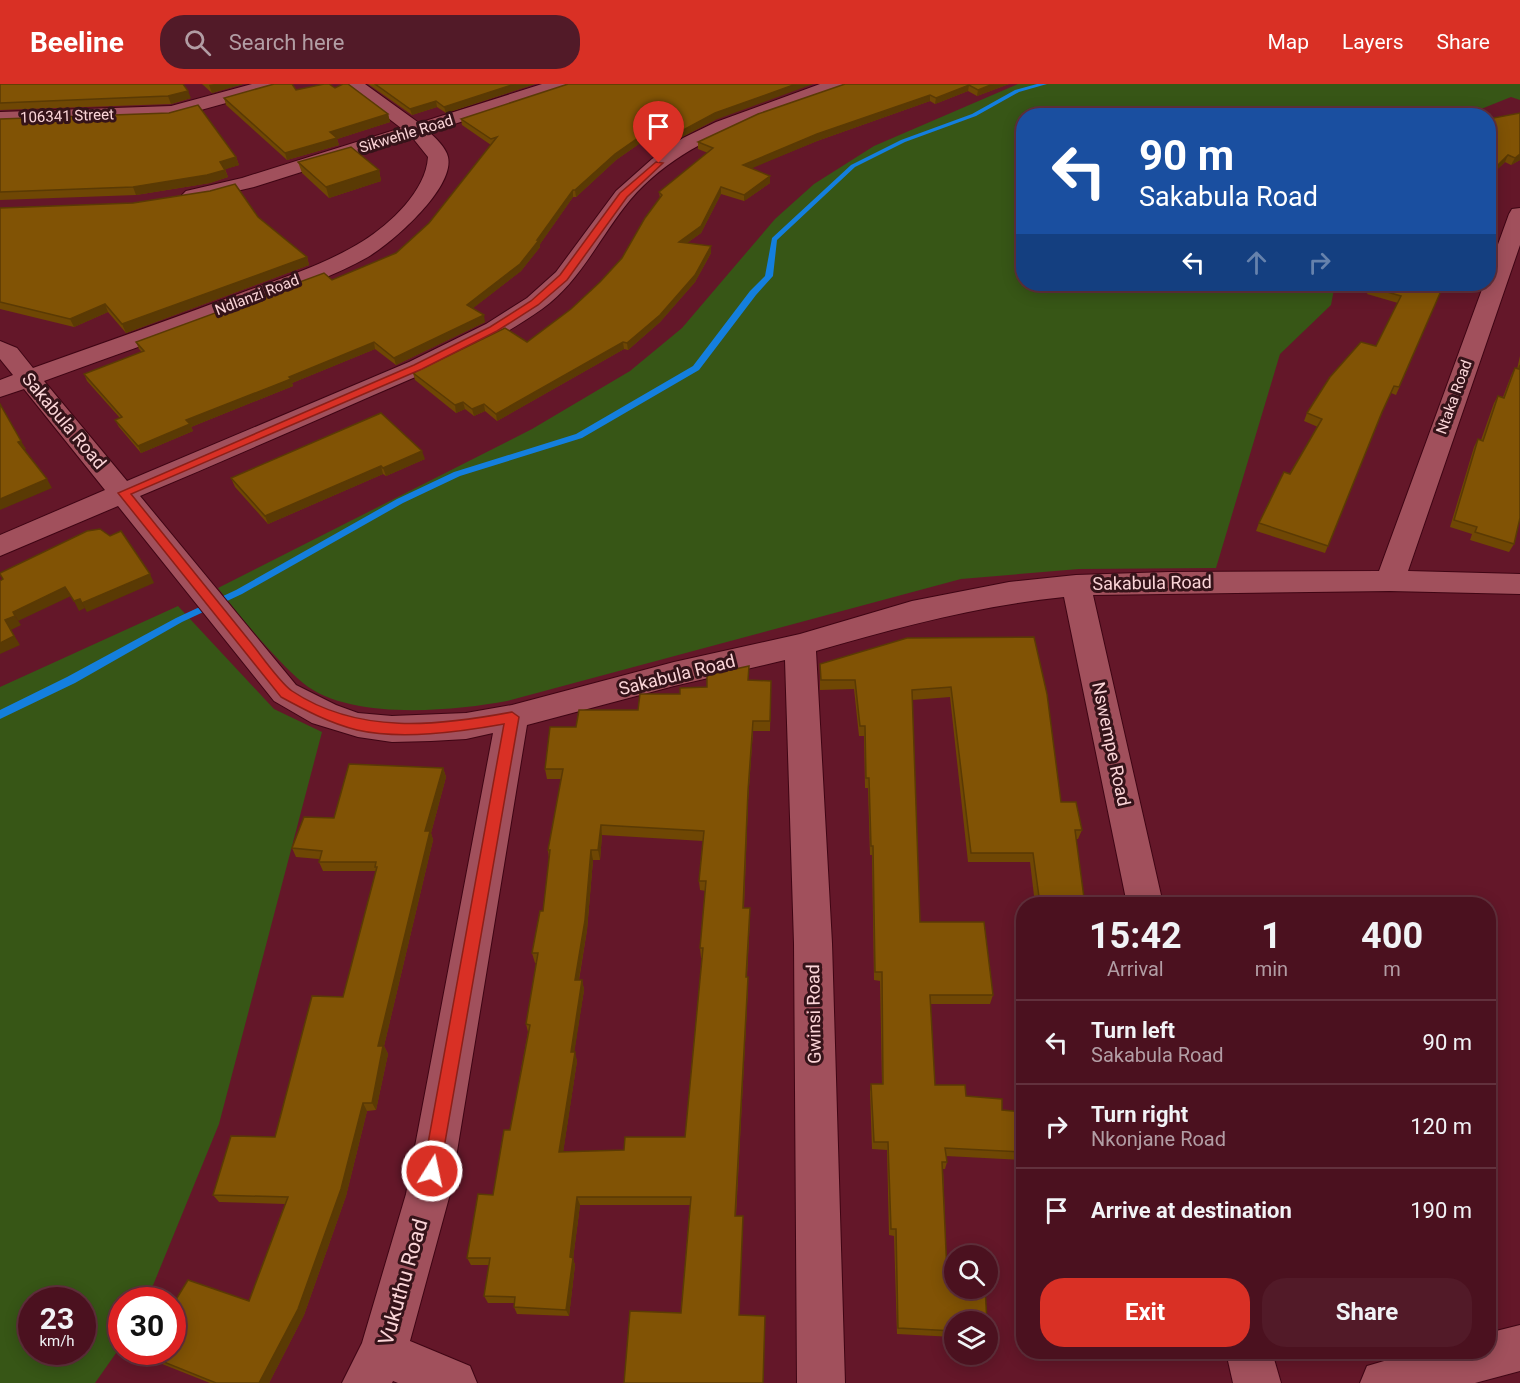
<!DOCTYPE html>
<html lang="en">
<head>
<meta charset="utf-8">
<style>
  :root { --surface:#4b111f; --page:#521a28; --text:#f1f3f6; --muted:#b29da4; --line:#62313d; --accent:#d93025 }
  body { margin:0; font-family:Roboto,sans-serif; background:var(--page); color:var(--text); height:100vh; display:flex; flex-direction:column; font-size:22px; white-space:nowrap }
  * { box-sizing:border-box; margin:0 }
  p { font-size:20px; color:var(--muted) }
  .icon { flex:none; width:33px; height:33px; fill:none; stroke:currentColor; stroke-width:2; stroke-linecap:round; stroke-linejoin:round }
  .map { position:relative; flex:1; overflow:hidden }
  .details { position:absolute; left:1016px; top:813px; width:480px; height:462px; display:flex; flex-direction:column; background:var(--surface); border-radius:24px; box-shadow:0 3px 15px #0003,0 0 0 2px var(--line) }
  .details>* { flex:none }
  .hud { position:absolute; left:1016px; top:24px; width:480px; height:183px; border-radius:24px; box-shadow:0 3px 15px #0003,0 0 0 2px var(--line); background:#1a4fa0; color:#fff; overflow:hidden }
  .controls { position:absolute; left:944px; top:1161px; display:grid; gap:12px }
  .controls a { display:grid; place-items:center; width:54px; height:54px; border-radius:50%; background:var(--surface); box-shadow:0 3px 15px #0003,0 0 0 2px var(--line); font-size:30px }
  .speed { position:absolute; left:18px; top:1203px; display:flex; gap:12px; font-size:30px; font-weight:700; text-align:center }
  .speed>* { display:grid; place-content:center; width:78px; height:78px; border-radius:50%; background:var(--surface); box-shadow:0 3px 15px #0003,0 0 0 2px var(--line); line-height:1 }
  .speed small { font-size:15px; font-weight:400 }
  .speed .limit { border:9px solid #d22; background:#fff; color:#111 }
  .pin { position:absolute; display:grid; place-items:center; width:51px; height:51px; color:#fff; margin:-62px -26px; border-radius:50% 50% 50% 0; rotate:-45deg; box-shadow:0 0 6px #0007 }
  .pin .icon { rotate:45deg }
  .me { position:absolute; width:66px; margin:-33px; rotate:10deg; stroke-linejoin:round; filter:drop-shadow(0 0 4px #0008) }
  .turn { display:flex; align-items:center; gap:21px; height:126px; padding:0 24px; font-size:27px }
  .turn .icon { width:78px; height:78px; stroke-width:2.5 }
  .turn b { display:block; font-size:42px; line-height:51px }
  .lanes { display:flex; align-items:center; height:57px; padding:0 24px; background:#0003; justify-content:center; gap:30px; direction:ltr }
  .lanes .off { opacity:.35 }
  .eta { display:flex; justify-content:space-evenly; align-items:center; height:102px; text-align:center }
  .eta b { font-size:36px; font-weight:700; line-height:42px }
  .action { display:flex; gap:12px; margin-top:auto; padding:12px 24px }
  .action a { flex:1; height:69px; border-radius:24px; background:var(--accent); color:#fff; font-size:24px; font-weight:700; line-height:69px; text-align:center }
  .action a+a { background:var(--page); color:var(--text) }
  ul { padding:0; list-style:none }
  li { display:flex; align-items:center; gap:18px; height:84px; padding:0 24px; border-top:2px solid var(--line) }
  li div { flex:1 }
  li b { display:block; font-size:22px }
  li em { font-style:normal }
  header { display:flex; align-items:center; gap:36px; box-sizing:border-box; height:84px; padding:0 30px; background:var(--accent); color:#fff }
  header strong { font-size:28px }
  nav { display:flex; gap:33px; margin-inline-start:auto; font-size:21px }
  .search { width:420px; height:54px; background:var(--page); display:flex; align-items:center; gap:15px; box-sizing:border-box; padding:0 21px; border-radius:24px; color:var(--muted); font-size:22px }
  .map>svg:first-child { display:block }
  .green { fill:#375616; fill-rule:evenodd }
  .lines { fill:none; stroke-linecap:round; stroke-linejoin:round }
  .stream { fill:#147fde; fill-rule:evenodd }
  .minor-casing { stroke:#3f0514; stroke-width:2 }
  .minor { fill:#a1505c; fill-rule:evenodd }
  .wall { fill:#6f4704; fill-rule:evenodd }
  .shaded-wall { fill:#5a3a04 }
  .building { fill:#815305; stroke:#5a3a04; stroke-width:1.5; fill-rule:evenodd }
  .route { fill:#d93025; stroke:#8d1f18; stroke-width:1.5 }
  .labels { text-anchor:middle; stroke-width:6; stroke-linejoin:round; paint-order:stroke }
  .far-street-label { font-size:15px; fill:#fbd5d8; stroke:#351319 }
  .street-label { font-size:18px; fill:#fbd5d8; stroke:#351319 }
  .near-street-label { font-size:21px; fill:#fbd5d8; stroke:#351319 }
</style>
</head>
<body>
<header>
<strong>Beeline</strong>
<div class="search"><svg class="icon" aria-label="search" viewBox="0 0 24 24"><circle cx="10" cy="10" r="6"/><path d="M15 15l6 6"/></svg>Search here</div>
<nav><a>Map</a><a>Layers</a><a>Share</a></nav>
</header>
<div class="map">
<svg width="1520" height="1299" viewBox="0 0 1520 1299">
  <rect width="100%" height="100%" fill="#641729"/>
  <g class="green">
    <path d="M1018 0H1520V16L1511 13 1466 31 1023 32V200H1335L1331 221 1280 270 1216 484 1079 485 961 495 507 617C453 627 349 637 303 599 274 574 241 534 218 504L532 345 630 287 682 244 775 135 814 100 874 62Z"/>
    <path d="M178 522 274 625 322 648 219 1040 147 1216H122L121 1262 95 1299H0V603ZM32 1216H82V1268H32Z"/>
  </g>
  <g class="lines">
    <path class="stream" d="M1037 0H1047L1019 8 976 32 905 58 855 83 777 156 773 192 756 211 699 286 582 354 460 392 403 419 242 510 182 538 75 599 0 635V626L67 593 176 534 236 506 397 415 454 388 576 350 693 282 750 207 765 192 772 154 851 81 901 56 972 30 1015 6Z"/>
    <g class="minor-casing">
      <g id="minor">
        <path d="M252 0H282L280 4 172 34 0 40V28L171 22Z"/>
        <path d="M344 0H365L419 39 542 0H570L568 4 429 48C436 54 446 64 448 73 455 104 392 159 368 173 335 192 298 204 263 217 190 245 117 270 44 297L127 397 409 278 486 240 527 214 556 188 616 107 652 75 683 54 716 38 820 0H846L844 4C769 31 683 53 630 116 600 152 581 197 542 225 487 264 422 290 360 317 287 349 214 381 140 412L296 601 336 621 358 629 392 632 466 629 512 621 674 578 800 550 912 517 1009 498 1076 491 1169 488 1379 487 1484 200H1488V188L1509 130 1512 125 1520 124V161L1408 487 1520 490V510L1390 507 1093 511 1163 820H1127L1064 513C977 522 899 543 816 567L832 859 845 1299H797L794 859 785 576 674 602 527 641 450 1110 410 1257 470 1282 477 1299H398L393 1297 392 1299H342L362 1259 406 1110 493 649 466 655 431 657 392 658 358 653 312 639 274 617 118 422 0 472V451L105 406 24 305 0 313V296L13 291 0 275V257L17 264 33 284C105 258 178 233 249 206 288 192 328 179 363 157 390 140 426 107 428 73L412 53 254 103 193 117 186 115 182 111 186 107 242 94 401 44Z"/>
        <path d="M1520 1241V1287L1475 1299H1360L1367 1282 1415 1268H1488V1249Z"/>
        <path d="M1226 1268H1272L1281 1299H1233Z"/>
      </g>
    </g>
    <use href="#minor" class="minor"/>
  </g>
  <g class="wall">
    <path d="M0 0 191 14 171 20 0 26Z"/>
    <path d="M202 0H243L212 9Z"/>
    <path d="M368 0H535L446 29 437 23 412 31Z"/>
    <path d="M845 0H1009L977 12 968 7 935 20 930 17 817 57 751 84 770 99 744 117 721 110 701 149 687 159 711 162V169L695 198 660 238 628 266 624 265 497 337 485 327 474 332 465 325 456 329 415 296 413 289 527 258 571 225 600 198 622 174 660 114 659 108 708 69 698 65V58Z"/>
    <path d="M335 4 388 30 390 38 337 55 339 61 287 76 226 21 224 14 296 6Z"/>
    <path d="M1520 29V76L1511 81 1505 78 1488 94V35Z"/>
    <path d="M0 35 236 73 239 81 225 85 228 93 210 99 136 111 0 116Z"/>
    <path d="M461 35 715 36 676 56 656 48 616 76 576 113H573L540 160V163L521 187 473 224 485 238 396 281 375 265 292 299 293 302 191 343 193 347 141 369 119 343 115 336 120 334 87 297 84 290 142 268 139 265 136 258 332 196 396 169 429 139 491 61 462 41Z"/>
    <path d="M298 78 379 86 381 97 329 114 302 89Z"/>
    <path d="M0 124 258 133 307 173 309 181 126 249 108 228 74 243 0 225Z"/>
    <path d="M1444 200 1396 311 1391 309 1382 329 1325 469 1256 447 1259 439 1318 343 1304 337 1307 329 1376 262 1398 219 1367 210 1370 203Z"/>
    <path d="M1520 272V434L1514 460 1509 468 1470 456 1472 450 1450 443 1474 363 1478 355 1481 356 1494 319 1498 312 1503 313 1511 292 1515 284 1517 285Z"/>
    <path d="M425 375 386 392 383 390 268 440 235 403 231 394Z"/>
    <path d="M907 554 1061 718 1082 746 1078 755H1076L1084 814 1082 820H1035L1030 778H968L950 613 912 616 920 838 993 911 990 920H930L935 1001 1002 1026 1023 1028V1076L946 1072 947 1078 945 1085H943L947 1189 954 1238V1253L897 1250 894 1152 889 1151 887 1066 872 1065 870 1008 871 1000H882L880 897 874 896 872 771H870L868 704H865L864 652H859L854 605 820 606V580Z"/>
    <path d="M749 596 771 597 770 647H753L748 717 744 824 750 834 747 893H748V902L736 1132H743L739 1231 681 1229 690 1121H580L573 1175 575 1181 569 1232 517 1230 514 1223V1219H488L484 1212 489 1181H471L467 1174 493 1111 510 1046 528 948 526 940 537 879H535L532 869 543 827 549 774 548 766 561 695H547L545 685 576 643 638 626 680 610 707 603ZM602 751 703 757 699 797 700 806 706 807 700 864 701 874H702L685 1053 624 1066 563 1068 577 977 574 968 584 906 582 896H579L587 846 593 776H600Z"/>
    <path d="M443 684 446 693 431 749 433 756 384 962 388 970 376 1026 367 1027 346 1112 304 1231 269 1299H210L152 1276 144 1270 249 1217 285 1120 219 1118 213 1111 275 1053 343 913 376 787H323L319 778V775L296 773 292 764 334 734Z"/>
  </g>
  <g class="shaded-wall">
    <path d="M214 0H243L212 9 209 1Z"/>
    <path d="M515 0H535L446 29 444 23Z"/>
    <path d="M796 0H813L715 36 676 56V50L715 29Z"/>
    <path d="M993 0H1009L977 12 978 6Z"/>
    <path d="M969 1 968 7 935 20 936 14Z"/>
    <path d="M188 7 191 14 171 20 168 12Z"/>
    <path d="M930 11V17L817 57 743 88V81L817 50Z"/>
    <path d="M436 17 437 23 412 31 410 25Z"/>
    <path d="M388 30 390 38 337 55 339 61 287 76 285 69 330 48Z"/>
    <path d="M655 42 656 48 616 76 576 113 575 106 615 70Z"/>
    <path d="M1520 70V76L1511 81 1515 74Z"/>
    <path d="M1508 71 1505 78 1488 94V91Z"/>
    <path d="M236 73 239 81 223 86 220 78Z"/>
    <path d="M225 86 228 93 210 99 136 111 133 103Z"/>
    <path d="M379 86 381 97 329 114 326 103Z"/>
    <path d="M770 92V99L744 117V111Z"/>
    <path d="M721 103V110L701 149 680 164 679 158Z"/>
    <path d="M573 106V113L540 160V163L521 187 468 228 467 221 537 156Z"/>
    <path d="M711 162V169L695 198 660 238 628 266 627 259Z"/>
    <path d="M307 173 309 181 126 249 122 240Z"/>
    <path d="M105 220 108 228 74 243 70 235Z"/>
    <path d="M484 231 485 238 396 281 394 274Z"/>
    <path d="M374 258 375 265 292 299 293 302 191 343 193 347 141 369 138 362 186 336Z"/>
    <path d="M623 258 624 265 497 337 496 330Z"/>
    <path d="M463 318 465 325 456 329 455 321Z"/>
    <path d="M484 320 485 327 474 332 472 325Z"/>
    <path d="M21 357 26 365 23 367 18 358Z"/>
    <path d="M422 367 425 375 386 392 383 384Z"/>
    <path d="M381 382 383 390 268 440 265 432Z"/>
    <path d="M47 395 52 404 0 426V415Z"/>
    <path d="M150 490 154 499 87 528 82 519Z"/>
    <path d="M65 503 71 512 18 537 13 528Z"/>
    <path d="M80 515 85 524 79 527 74 517Z"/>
    <path d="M15 532 21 541 11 546 20 561 0 570V559L5 536Z"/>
    <path d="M753 637 748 717 743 833 748 707Z"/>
    <path d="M443 684 446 693 431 749 433 756 384 962 388 970 376 1026 372 1019 378 962 425 747Z"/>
    <path d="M601 741 602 751 600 776 598 766Z"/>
    <path d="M591 766 593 776 587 846 577 906 575 896Z"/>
    <path d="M750 824V834L746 902V893Z"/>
    <path d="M748 893V902L735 1139V1132Z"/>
    <path d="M582 896 584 906 573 977 571 968Z"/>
    <path d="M575 968 577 977 562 1076 559 1068Z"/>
    <path d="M363 1019 367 1027 346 1112 304 1231 269 1299H259Z"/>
    <path d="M577 1113 580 1121 573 1175 575 1181 569 1232 566 1226 570 1173Z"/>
    <path d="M743 1132V1140L739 1237V1231Z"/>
  </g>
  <g class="building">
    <path d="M0 0H183L188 7 168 12 0 19Z"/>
    <path d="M274 0H292L296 6 324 0H329L335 4 343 0H348L388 30 330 48 337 54 285 69 224 14Z"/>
    <path d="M375 0H515L444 23 436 17 410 25Z"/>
    <path d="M568 0H796L715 29 676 50 655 42 615 70 575 106H573L537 156H539L520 180 467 221 484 231 394 274 374 258 289 293 291 295 186 336 190 340 138 362 115 336 122 333 84 290 144 267 136 258 324 189 332 196 396 169 429 139 497 53 491 55 461 35Z"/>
    <path d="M845 0H993L978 6 969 1 936 14 930 11 817 50 743 81 770 92 744 111 721 103 701 142 679 158 711 162 695 191 660 231 627 259 623 258 496 330 484 320 472 325 463 318 455 321 413 289 505 244 527 258 571 225 600 198 622 174 645 134 662 111 659 108 713 64 698 58 758 30Z"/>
    <path d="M198 21 236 73 220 78 225 86 207 91 133 103 0 108V35L169 29Z"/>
    <path d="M1520 29V70L1515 74 1508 71 1488 91V35Z"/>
    <path d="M351 63 379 86 326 103 298 78Z"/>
    <path d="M235 100 258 133 307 173 122 240 105 220 70 235 0 218V124L133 119 210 107Z"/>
    <path d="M1372 200H1444L1399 303 1394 302 1382 328 1328 462 1259 439 1284 388 1290 390 1322 335 1307 329 1330 293 1361 258 1376 262 1401 212 1370 203Z"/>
    <path d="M1520 281V434L1514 460 1475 448 1477 443 1454 436 1478 355 1483 357 1498 312 1504 314 1515 284 1519 285Z"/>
    <path d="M0 320 21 357 18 358 47 395 0 415Z"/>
    <path d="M381 329 422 367 383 384 381 382 265 432 231 394Z"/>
    <path d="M100 445 110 452 121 447 150 490 82 519 80 515 74 517 65 503 13 528 15 532 5 536 14 552 0 559V497L3 495 0 490V489L87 447Z"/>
    <path d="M1034 553 1047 610 1061 718H1076L1082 746H1075L1084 814H1079L1081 820H1040L1033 769H971L951 603 912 606 920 838H984L993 911H930L935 1001H965L966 1012 1002 1015V1026L1023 1028V1068L945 1064 947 1078H942L947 1189H954V1204H985L987 1238H954V1247L898 1244 896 1145H891L888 1058H874L871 1000H883L882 888H875L873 762H871L869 694H866L865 642H860L855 596H821L820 580 907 554Z"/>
    <path d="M749 582 748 596 771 597 770 637H753L748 707 743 824H750L746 893H748L735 1132H743L739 1231 765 1232 763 1299H624L630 1227 681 1229 691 1113H577L570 1173 573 1174 566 1226 514 1223 515 1213 484 1212 490 1174H467L478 1110 493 1111 504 1046H510L530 941 526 940 538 869H532L540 827H543L550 766H548L563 685H545L550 643H576L579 626H638L640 610H680V604L707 603V591ZM601 741 704 747 699 797H706L700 864H703L685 1053H625L624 1066 559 1068 575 968H571L582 896H575L585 836 591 766H598Z"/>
    <path d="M349 680 443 684 425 747H430L378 962H383L372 1019H363L341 1105 298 1225 259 1299H216L144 1270 146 1268H172V1222L188 1196 249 1217 288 1113 213 1111 231 1052 275 1053 312 912 343 913 377 783H375L376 778H319L322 767 292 764 304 733 334 734Z"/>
  </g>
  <path class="route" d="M656 78 663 79 627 113 567 196 538 221 497 247 422 285 131 410C170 458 209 507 248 555 259 568 279 598 292 607 358 651 438 642 512 628L519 633 440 1087 438 1093 432 1096 425 1093 423 1087 504 640C459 648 401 656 357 646 329 639 305 626 281 613L118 409 414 281 490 243 531 217 560 191 620 109Z"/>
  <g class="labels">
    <g class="far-street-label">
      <text transform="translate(67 32) rotate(-2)" y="5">106341 Street</text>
      <text transform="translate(406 50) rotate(-17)" y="5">Sikwehle Road</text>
      <text transform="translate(257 211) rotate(-21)" y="5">Ndlanzi Road</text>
      <text transform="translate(1454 313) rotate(-70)" y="5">Ntaka Road</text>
    </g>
    <g class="street-label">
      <text transform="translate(64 337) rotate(50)" y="6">Sakabula Road</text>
      <text transform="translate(1152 499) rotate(-1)" y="6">Sakabula Road</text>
      <text transform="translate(677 591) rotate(-14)" y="6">Sakabula Road</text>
      <text transform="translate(1111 660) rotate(78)" y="6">Nswempe Road</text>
      <text transform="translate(814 930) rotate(-91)" y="6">Gwinsi Road</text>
    </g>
    <g class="near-street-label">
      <text transform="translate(403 1198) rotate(-74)" y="7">Vukuthu Road</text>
    </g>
  </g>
</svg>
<div class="controls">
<a><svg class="icon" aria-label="search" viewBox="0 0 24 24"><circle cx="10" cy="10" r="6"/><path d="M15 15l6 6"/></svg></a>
<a><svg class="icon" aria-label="layers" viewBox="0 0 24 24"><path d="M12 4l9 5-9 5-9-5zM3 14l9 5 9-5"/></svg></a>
</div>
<div class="speed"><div>23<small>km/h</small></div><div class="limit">30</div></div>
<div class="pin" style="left:659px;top:79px;background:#d93025"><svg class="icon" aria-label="arrive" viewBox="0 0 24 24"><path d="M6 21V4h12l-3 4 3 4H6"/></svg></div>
<svg class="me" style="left:432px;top:1087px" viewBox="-20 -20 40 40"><circle r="17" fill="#d93025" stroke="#fff" stroke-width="3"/><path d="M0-11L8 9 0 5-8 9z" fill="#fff"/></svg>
<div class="hud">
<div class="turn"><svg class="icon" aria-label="left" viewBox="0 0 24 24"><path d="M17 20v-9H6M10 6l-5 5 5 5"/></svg><div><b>90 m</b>Sakabula Road</div></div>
<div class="lanes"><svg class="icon" aria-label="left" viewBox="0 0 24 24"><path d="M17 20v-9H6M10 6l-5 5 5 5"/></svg><svg class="icon off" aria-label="ahead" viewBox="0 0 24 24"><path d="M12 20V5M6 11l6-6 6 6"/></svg><svg class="icon off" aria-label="right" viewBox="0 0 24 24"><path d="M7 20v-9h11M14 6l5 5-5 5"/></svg></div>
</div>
<section class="details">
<div class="eta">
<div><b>15:42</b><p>Arrival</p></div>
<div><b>1</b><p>min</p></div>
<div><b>400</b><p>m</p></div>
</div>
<ul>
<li><svg class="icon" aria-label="left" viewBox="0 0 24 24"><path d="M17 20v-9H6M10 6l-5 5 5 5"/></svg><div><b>Turn left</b><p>Sakabula Road</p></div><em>90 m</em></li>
<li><svg class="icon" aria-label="right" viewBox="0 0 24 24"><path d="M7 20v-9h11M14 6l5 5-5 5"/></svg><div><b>Turn right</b><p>Nkonjane Road</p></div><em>120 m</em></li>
<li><svg class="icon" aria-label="arrive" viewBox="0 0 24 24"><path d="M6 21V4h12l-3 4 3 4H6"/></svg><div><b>Arrive at destination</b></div><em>190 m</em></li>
</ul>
<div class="action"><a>Exit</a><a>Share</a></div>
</section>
</div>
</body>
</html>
